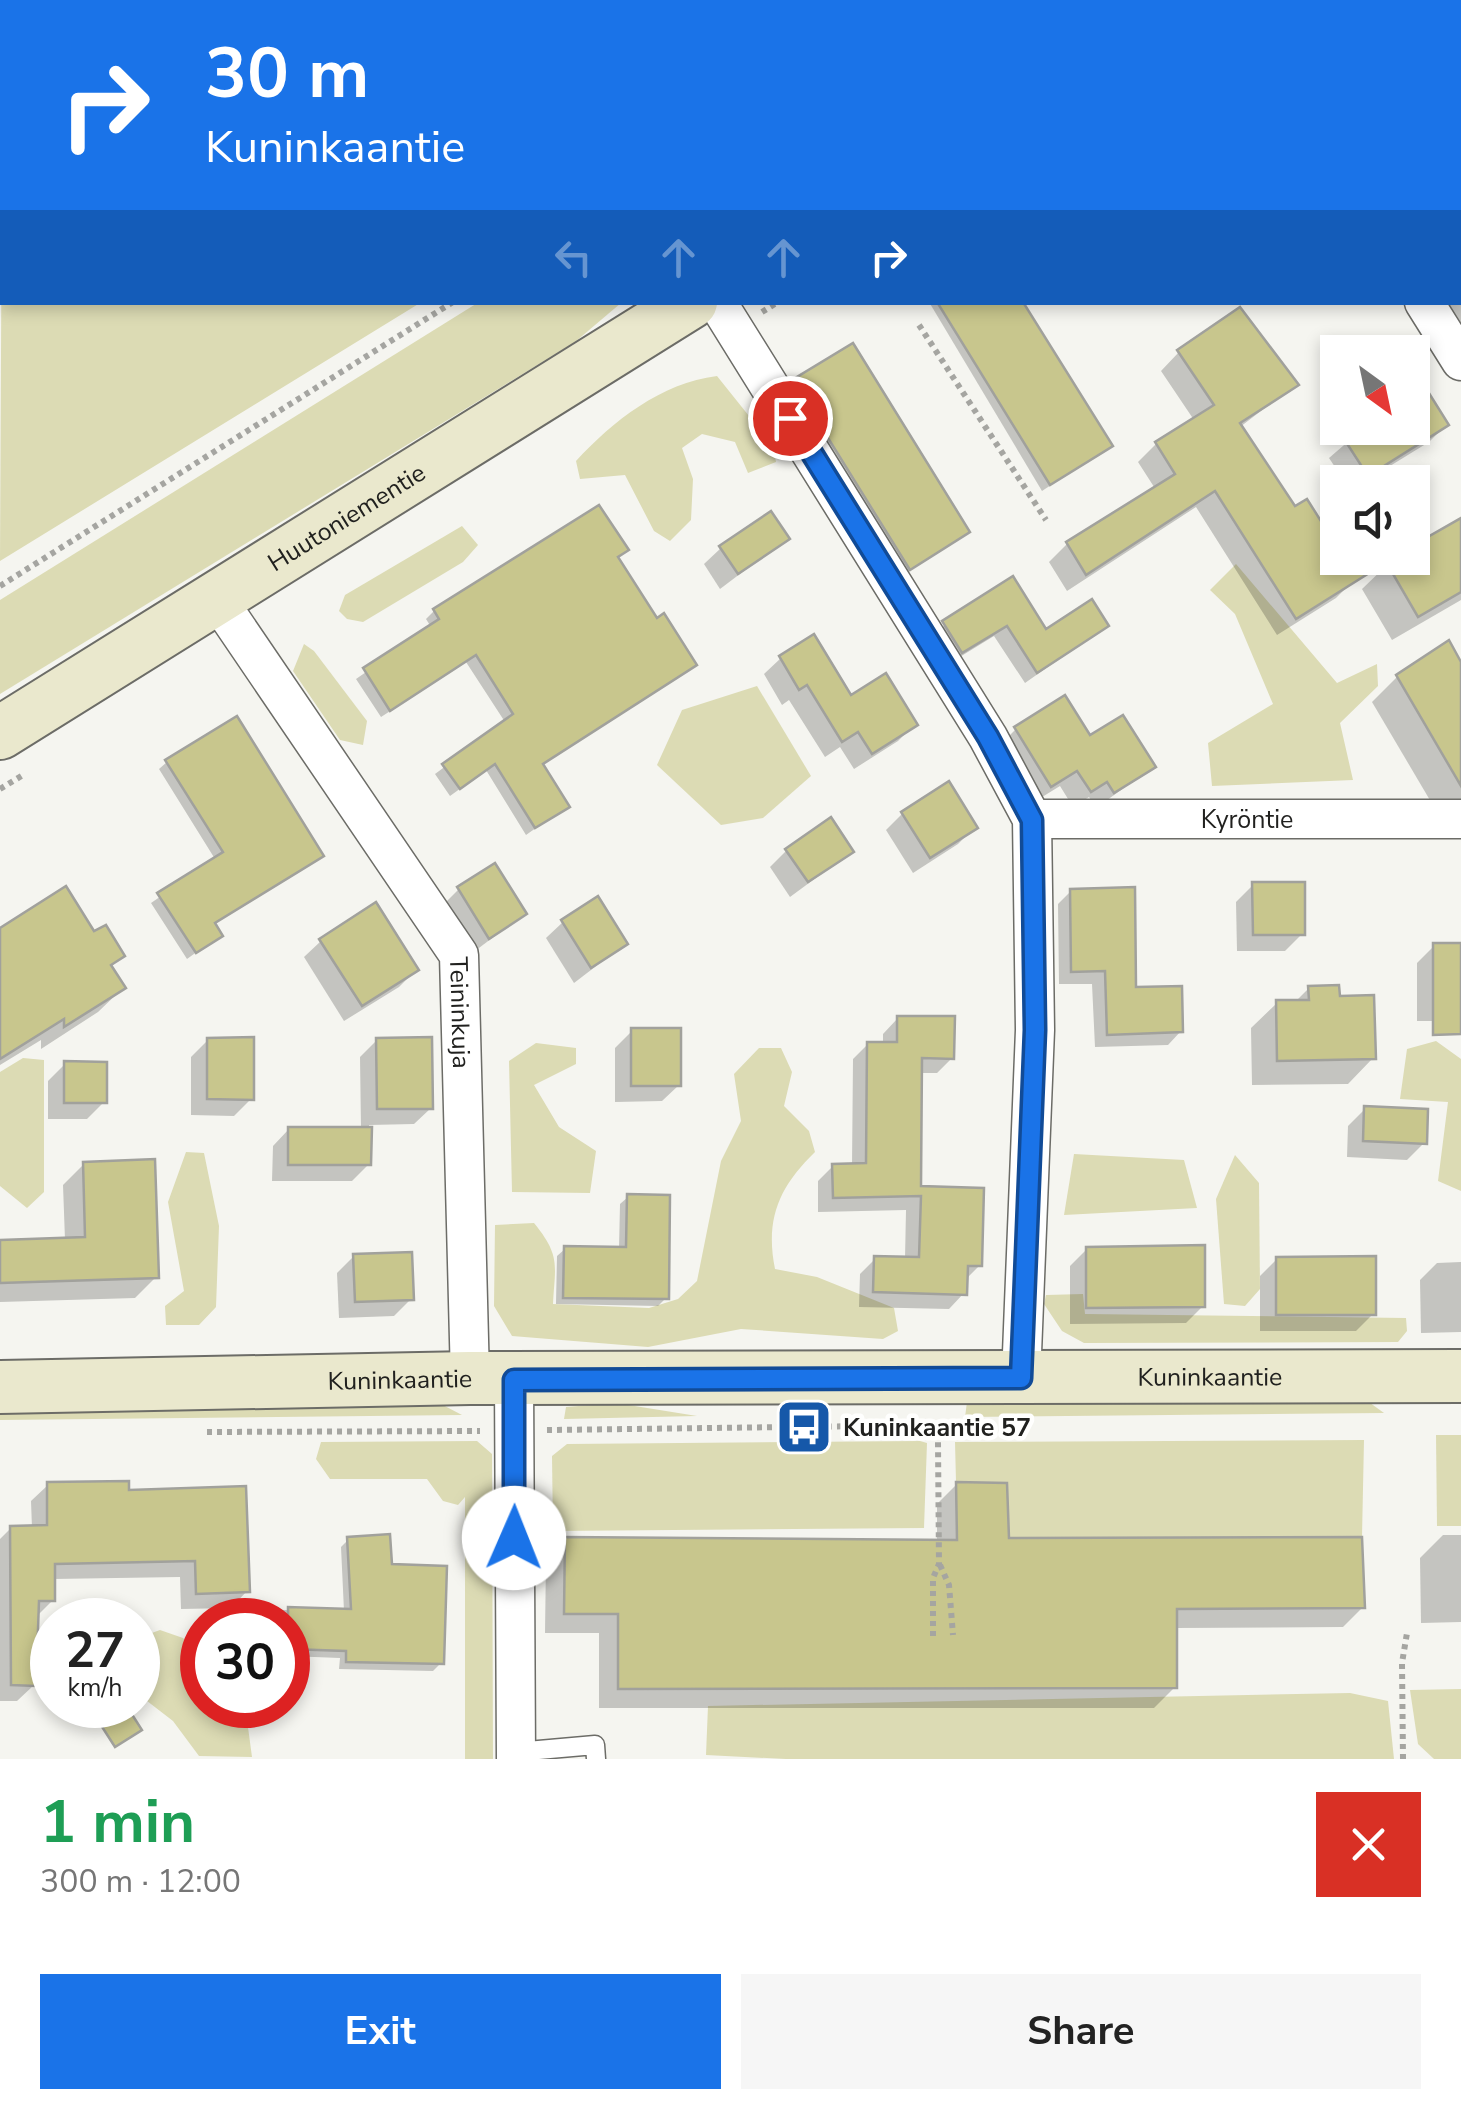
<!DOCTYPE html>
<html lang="en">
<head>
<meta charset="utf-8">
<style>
  :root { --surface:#fff; --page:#f6f6f6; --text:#222; --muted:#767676; --accent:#1a73e8 }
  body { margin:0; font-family:"Nunito Sans",sans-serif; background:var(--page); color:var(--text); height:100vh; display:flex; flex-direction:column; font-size:38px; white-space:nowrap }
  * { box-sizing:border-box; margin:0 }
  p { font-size:32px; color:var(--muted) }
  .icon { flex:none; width:55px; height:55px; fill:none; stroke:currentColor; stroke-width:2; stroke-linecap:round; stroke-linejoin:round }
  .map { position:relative; height:1759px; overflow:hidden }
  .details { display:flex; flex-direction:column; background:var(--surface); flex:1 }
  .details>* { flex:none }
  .hud { position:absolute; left:0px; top:0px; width:1462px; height:305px; box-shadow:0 5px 15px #0003; background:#1a73e8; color:#fff; overflow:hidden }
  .needle { width:65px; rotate:147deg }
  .buttons { position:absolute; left:1320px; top:335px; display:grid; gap:20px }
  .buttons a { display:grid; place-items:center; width:110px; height:110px; border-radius:0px; background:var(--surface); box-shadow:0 5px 15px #0003; font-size:50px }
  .speed { position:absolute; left:30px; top:1598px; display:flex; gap:20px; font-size:50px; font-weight:700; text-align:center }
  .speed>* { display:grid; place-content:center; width:130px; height:130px; border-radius:50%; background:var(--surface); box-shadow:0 5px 15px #0003; line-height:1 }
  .speed small { font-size:25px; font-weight:400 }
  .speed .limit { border:15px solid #d22; background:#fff; color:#111 }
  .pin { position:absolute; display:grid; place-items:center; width:85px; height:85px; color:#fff; margin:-42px; border:5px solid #fff; border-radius:50%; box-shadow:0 2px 10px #0007 }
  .me { position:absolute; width:110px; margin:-55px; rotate:1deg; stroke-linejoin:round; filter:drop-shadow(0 0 8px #0008) }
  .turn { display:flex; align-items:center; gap:35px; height:210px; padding:0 40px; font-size:45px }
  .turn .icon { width:130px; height:130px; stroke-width:2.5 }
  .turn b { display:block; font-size:70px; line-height:85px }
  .lanes { display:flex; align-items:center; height:95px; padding:0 40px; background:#0003; justify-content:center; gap:50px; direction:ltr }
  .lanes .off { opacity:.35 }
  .round { display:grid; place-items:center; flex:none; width:105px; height:105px; border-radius:0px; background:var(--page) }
  .head { display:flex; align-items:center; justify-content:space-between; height:170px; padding:0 40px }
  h1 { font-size:60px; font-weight:700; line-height:75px; color:#1e9e55 }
  .action { display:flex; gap:20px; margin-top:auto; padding:20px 40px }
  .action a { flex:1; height:115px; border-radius:0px; background:var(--accent); color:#fff; font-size:40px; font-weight:700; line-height:115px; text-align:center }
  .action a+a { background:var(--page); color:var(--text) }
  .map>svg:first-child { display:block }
  .green { fill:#dcdbb4 }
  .shadow { fill:#0003 }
  .building { fill:#c8c68d; stroke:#a1a19c; stroke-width:2.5 }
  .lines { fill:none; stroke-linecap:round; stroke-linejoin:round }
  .lane-casing { stroke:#6c6c67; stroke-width:21 }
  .street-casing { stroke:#6c6c67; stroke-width:41 }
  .secondary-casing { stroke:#6c6c67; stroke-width:56 }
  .path { stroke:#a5a5a1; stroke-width:6; stroke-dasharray:5 5; stroke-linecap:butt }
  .lane { stroke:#fff; stroke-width:18 }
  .street { stroke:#fff; stroke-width:38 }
  .secondary { stroke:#eae8cd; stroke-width:52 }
  .route-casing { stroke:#114b97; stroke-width:25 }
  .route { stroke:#1a73e8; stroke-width:18 }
  .labels { text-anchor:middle; stroke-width:9; stroke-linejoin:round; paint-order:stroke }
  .street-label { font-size:25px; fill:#21211f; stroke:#fffffe }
  .poi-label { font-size:25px; font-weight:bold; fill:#21211f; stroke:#fffffe; text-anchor:start }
</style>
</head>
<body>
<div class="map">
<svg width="1461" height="1759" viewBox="0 0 1461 1759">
  <rect width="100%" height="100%" fill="#f5f5f0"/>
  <g class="green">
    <path d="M146 0H998L145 2Z"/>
    <path d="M2 149V302L420 303 0 561Z"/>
    <path d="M479 302 621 303 575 342 0 694V600Z"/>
    <path d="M717 376 773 446 776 462 748 473 735 442 702 434 682 448 693 479 691 520 670 541 654 531 625 475 580 479 576 461C613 421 661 383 717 376Z"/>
    <path d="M462 526 478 545 463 562 363 622 347 619 339 611 345 595Z"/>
    <path d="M1236 564 1337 683 1377 664 1378 686 1340 723 1353 780 1212 786 1208 743 1273 704 1235 614 1210 590Z"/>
    <path d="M304 644 314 651 367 721 363 745 340 740 293 671Z"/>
    <path d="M757 686 811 776 763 818 721 825 657 765 682 710Z"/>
    <path d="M1436 1041 1461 1059V1191L1438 1181 1448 1102 1400 1099 1407 1049Z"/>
    <path d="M536 1043 576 1048V1064L534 1085 559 1127 596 1151 590 1193 512 1192 509 1061Z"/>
    <path d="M759 1048H781L792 1072 784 1106 809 1131 815 1152C779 1187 765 1219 775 1269L817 1277 894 1308 898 1331 883 1339 741 1329 648 1347 512 1336 494 1306 495 1225 534 1223C561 1256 555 1265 553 1304L649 1308 678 1299 697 1281 721 1161 741 1121 734 1074Z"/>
    <path d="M23 1058 44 1060V1192L27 1208 0 1186V1072Z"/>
    <path d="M186 1152 204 1153 219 1226 216 1307 199 1325H166L165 1306 184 1291 168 1202Z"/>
    <path d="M1074 1154 1184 1160 1197 1208 1064 1215Z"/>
    <path d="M1235 1155 1259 1183 1260 1289 1245 1306 1224 1304 1216 1199Z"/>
    <path d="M1083 1294 1085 1314 1406 1318 1407 1331 1398 1342 1084 1343 1062 1331 1044 1304 1046 1295Z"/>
    <path d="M1366 1400 1384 1413 965 1417 967 1402Z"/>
    <path d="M437 1402 462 1415 0 1420V1404Z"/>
    <path d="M616 1403 697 1416 564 1419 566 1407Z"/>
    <path d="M1436 1435H1461V1526H1437Z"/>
    <path d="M1364 1440 1362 1537 1009 1538 1007 1484 956 1482 955 1442Z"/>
    <path d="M477 1441 492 1454 493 1759H465V1497L458 1505 443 1501 427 1479H330L316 1459 321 1442Z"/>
    <path d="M920 1441 927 1443 924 1528 553 1531 552 1456 567 1444Z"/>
    <path d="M160 1630 183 1638 202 1658V1705H245L252 1757 199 1756 173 1721 138 1694V1638Z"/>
    <path d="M1461 1689V1759H1434L1418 1744 1410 1690Z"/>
    <path d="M1350 1693 1388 1701 1394 1759H786L706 1755 708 1706Z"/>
  </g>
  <g class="shadow">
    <path d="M0 0H39L2 2 0 34Z"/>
    <path d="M1460 17 1461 18 1460 82Z"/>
    <path d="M1460 292 1461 291V325L1447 305 1460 302Z"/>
    <path d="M929 302H1020L1110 446 1042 491Z"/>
    <path d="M1387 335 1399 352H1362Z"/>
    <path d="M1179 352 1296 384 1240 427 1295 509 1341 558 1355 579 1336 598 1277 635 1196 507 1067 591 1049 562 1067 544 1156 490 1138 462 1156 444 1194 420 1161 371Z"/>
    <path d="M1338 371V404L1324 384Z"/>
    <path d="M794 382 967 532 902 576 786 390Z"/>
    <path d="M1446 425 1429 442 1364 482H1345L1329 458 1358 433 1354 428Z"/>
    <path d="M1461 521V600L1392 640 1362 589 1388 564 1412 558Z"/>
    <path d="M786 539 720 589 704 564 721 548Z"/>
    <path d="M626 550 616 559 656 621 694 665 541 765 567 806 526 835 486 770 450 796 435 774 505 722 466 662 381 717 356 679 431 627 426 619 434 611Z"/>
    <path d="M1012 579 1045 632 1106 626 1025 683 994 636 950 663 932 634Z"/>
    <path d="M1448 644 1461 667V806L1434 807 1372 702 1397 677Z"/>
    <path d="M781 658 850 698 915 724 898 741 854 769 840 747 825 757 789 700 782 705 764 674Z"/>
    <path d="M1016 729 1089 738 1153 767 1096 808 1089 797 1073 807 1060 786 1034 802 999 746Z"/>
    <path d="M167 762 321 855 213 925 220 935 187 959 151 903 215 859 159 769Z"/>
    <path d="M902 814 975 827 958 844 913 873 886 830Z"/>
    <path d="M786 851 851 852 790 897 770 867Z"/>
    <path d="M1253 885 1302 934 1285 951H1237L1236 902Z"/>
    <path d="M459 889 524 914 471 954 442 906Z"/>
    <path d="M1071 891 1133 990 1181 1031 1168 1045 1095 1047 1092 984H1059L1058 904Z"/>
    <path d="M563 922 625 944 574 983 546 938Z"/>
    <path d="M94 935 122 956 110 968 123 988 98 1012 41 1049V1040L0 1065V936Z"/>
    <path d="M321 941 416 970 399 987 344 1021 304 957Z"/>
    <path d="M1461 945V1021H1417V963L1434 946Z"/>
    <path d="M1309 988 1337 998 1373 1058 1348 1084 1252 1085 1251 1028 1277 1003 1295 1002Z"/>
    <path d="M898 1018 952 1058 937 1073H920L919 1189 980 1265 965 1280 964 1293 949 1309 859 1307 860 1274 875 1259H905L906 1210 818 1212V1181L833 1166H852L853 1059 868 1044H883V1034Z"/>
    <path d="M632 1031 679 1085 662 1101 615 1102V1048Z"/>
    <path d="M208 1040 251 1099 234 1116 191 1115V1057Z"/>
    <path d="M377 1040 431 1108 414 1124 369 1125V1164L352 1181H272L273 1146 289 1129H361L360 1057Z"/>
    <path d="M65 1064 104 1102 87 1119H48V1081Z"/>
    <path d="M1365 1109 1424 1143 1407 1160 1347 1157 1348 1126Z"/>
    <path d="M84 1164 156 1277 135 1298 0 1302V1242L65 1240 63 1185Z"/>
    <path d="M628 1197 666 1298 658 1306 556 1304 557 1256 565 1249H619L620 1204Z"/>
    <path d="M1087 1249 1203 1306 1186 1323 1070 1324V1266Z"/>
    <path d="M354 1256 411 1299 394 1316 339 1318 337 1273Z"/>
    <path d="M1277 1259 1373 1314 1356 1331H1260V1276Z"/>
    <path d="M1461 1262V1332L1421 1333 1420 1280 1437 1263Z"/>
    <path d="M957 1484 1007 1541 1363 1607 1343 1627 1175 1628V1687L1154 1708H599V1633H545L546 1560 566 1539 937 1543V1504Z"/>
    <path d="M48 1485 127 1493 247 1591 231 1608 181 1609 180 1577 53 1579V1600L36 1617 34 1685 17 1701H0V1539L11 1528H32L31 1501Z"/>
    <path d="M1443 1535H1461V1622L1421 1623 1420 1558Z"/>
    <path d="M349 1539 390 1566 441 1663 433 1671 339 1669 340 1658 288 1656V1620L273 1618 281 1610 344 1611 341 1547Z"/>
  </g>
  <g class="building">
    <path d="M937 302H1023L1113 446 1050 485Z"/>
    <path d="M1240 307 1299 385 1240 423 1295 506 1307 499 1338 548V558H1393L1296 619 1215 491 1086 575 1066 542 1175 474 1155 442 1214 405 1177 350Z"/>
    <path d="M853 343 970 532 910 570 792 380Z"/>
    <path d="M1412 366 1449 425 1368 476 1344 439 1362 428H1412Z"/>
    <path d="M599 505 629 550 618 557 657 618 664 613 697 665 543 764 570 807 535 828 495 764 460 789 442 764 513 714 476 655 390 711 363 668 439 619 433 609Z"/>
    <path d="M771 511 790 539 738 574 719 546Z"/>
    <path d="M1461 518V592L1418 617 1386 562 1412 558V546Z"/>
    <path d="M1013 576 1046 629 1092 599 1109 626 1037 673 1007 626 962 653 942 621Z"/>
    <path d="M814 634 851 695 886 673 918 725 872 754 858 732 842 742 807 685 799 690 779 656Z"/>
    <path d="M1449 640 1461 662V786L1396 675Z"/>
    <path d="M1065 695 1090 735 1123 715 1156 767 1114 793 1107 782 1091 792 1077 771 1051 787 1014 727Z"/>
    <path d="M237 716 324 856 215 923 223 936 196 953 157 893 223 852 165 760Z"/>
    <path d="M949 781 978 828 930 858 901 812Z"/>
    <path d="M831 817 854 852 808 882 785 849Z"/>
    <path d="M495 863 527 914 489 939 457 887Z"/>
    <path d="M1252 882H1305V935H1253Z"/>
    <path d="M66 886 94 931 106 925 125 956 111 965 126 988 64 1027V1019L0 1059V928Z"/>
    <path d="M1135 887 1136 987 1182 986 1183 1032 1107 1035 1105 971 1071 972 1070 889Z"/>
    <path d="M598 896 628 944 591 968 561 920Z"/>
    <path d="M376 902 419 970 362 1006 319 939Z"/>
    <path d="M1433 943H1461V1034L1433 1035Z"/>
    <path d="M1339 985 1340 996 1374 995 1376 1059 1277 1061 1276 1000H1309L1308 986Z"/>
    <path d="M897 1016H955L954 1059 922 1058 921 1186 984 1188 982 1266H968L967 1295 873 1292 874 1256 919 1257 921 1196 833 1198 832 1164 866 1163 867 1042H897Z"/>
    <rect x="631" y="1028" width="50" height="58"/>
    <path d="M254 1037V1100L207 1099V1038Z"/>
    <path d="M432 1037 433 1109H377L376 1038Z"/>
    <path d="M64 1061 107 1062V1103H64Z"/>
    <path d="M1364 1106 1428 1109 1427 1144 1363 1141Z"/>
    <path d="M288 1127H372L371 1165H288Z"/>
    <path d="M155 1159 159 1278 0 1283V1240L85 1237 83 1162Z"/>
    <path d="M627 1194 670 1195 669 1299 563 1298 564 1246 626 1247Z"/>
    <path d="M1205 1245V1307L1086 1308V1247Z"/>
    <path d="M412 1252 414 1300 355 1302 353 1254Z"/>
    <path d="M1376 1256V1315H1276V1257Z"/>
    <path d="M129 1481V1490L246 1486 250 1592 196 1594 195 1561 55 1564V1601H39L36 1686 11 1685 10 1526 47 1525V1482Z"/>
    <path d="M956 1482 1007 1483 1009 1538 1362 1537 1365 1608 1177 1609V1688L618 1689V1614H564L565 1537 957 1540Z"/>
    <path d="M390 1534 392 1564 447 1566 444 1664 346 1662V1651L288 1649V1607L351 1609 347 1537Z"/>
    <path d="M88 1705H126L142 1730 115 1747Z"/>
  </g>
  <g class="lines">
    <g class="lane-casing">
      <g id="lane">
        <path d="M728 0 730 2"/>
        <path d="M516 1752 595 1745 596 1759"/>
      </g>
    </g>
    <g class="street-casing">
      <g id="street">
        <path d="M1233 0 1234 2"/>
        <path d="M126 2 127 0"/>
        <path d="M0 129 2 127"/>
        <path d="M717 302 988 737 1032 819 1035 1030 1021 1378"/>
        <path d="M1424 302 1461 361"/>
        <path id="s1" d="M217 599 459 955 470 1378"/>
        <path id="s2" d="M1032 819H1461"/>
        <path d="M514 1380 516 1759"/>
      </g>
    </g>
    <g class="secondary-casing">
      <g id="secondary">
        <path d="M1177 2 1181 0"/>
        <path id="s3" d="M0 733 691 302"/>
        <path id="s4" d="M0 1387 470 1378 1461 1376"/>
      </g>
    </g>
    <g class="path">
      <path d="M386 0 388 2"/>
      <path d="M1014 2 1017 0"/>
      <path d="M1275 2 1280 0"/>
      <path d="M762 312 778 302"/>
      <path d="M919 325 1046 520"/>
      <path d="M0 586 453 302"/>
      <path d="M0 789 23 775"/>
      <path d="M547 1430 870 1426"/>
      <path d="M207 1432 480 1431"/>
      <path d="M940 1565 949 1585 953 1635"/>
      <path d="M933 1636V1578L939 1564 938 1442 953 1421"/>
      <path d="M1403 1759 1402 1663 1407 1633"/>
    </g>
    <use href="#lane" class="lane"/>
    <use href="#street" class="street"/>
    <use href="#secondary" class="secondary"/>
  </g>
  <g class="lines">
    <g class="route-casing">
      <path id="route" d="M514 1538V1380L1021 1378 1035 1030 1032 820 988 737 790 418"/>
    </g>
    <use href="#route" class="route"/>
  </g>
  <defs>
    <g id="bus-square" transform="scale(2.875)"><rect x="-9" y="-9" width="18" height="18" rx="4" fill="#1658a9" stroke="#fffffe"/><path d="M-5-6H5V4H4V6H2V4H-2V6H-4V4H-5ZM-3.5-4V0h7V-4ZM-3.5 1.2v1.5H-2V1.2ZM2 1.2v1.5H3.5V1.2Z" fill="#fff"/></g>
  </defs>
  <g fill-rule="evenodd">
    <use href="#bus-square" x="804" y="1427"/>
  </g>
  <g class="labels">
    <g class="street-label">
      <text dy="9" stroke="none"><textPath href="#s3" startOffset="408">Huutoniementie</textPath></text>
      <text dy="9" stroke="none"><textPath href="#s2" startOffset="215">Kyröntie</textPath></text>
      <text dy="9" stroke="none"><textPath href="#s1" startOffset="488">Teininkuja</textPath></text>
      <text dy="9" stroke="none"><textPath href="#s4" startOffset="1210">Kuninkaantie</textPath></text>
      <text dy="9" stroke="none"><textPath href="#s4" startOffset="400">Kuninkaantie</textPath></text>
    </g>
    <g class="poi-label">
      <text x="843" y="1436">Kuninkaantie 57</text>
    </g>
  </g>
</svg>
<div class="buttons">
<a><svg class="needle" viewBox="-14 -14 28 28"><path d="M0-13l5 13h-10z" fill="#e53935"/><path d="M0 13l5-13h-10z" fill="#767676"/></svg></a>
<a><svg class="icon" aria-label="sound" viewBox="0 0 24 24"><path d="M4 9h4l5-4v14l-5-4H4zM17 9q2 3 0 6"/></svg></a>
</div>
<div class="speed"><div>27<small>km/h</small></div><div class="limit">30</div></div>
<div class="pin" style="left:790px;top:418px;background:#d93025"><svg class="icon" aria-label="arrive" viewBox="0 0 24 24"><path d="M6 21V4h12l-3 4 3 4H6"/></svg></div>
<svg class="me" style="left:514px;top:1538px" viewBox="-20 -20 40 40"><circle r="19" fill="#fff"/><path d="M0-13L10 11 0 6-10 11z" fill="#1a73e8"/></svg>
<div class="hud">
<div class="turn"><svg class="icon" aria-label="right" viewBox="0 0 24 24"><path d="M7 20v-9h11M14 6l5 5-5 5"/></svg><div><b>30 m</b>Kuninkaantie</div></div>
<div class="lanes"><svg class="icon off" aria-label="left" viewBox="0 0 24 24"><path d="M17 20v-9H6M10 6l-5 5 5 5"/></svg><svg class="icon off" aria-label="ahead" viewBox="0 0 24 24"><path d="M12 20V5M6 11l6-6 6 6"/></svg><svg class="icon off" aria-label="ahead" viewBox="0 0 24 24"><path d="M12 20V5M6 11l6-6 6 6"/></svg><svg class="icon" aria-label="right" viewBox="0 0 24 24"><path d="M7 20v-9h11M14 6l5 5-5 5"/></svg></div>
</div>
</div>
<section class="details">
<div class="head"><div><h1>1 min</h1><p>300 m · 12:00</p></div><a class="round" style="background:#d93025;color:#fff"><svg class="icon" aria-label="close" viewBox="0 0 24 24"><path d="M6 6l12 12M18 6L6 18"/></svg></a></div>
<div class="action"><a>Exit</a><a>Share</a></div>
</section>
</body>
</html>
